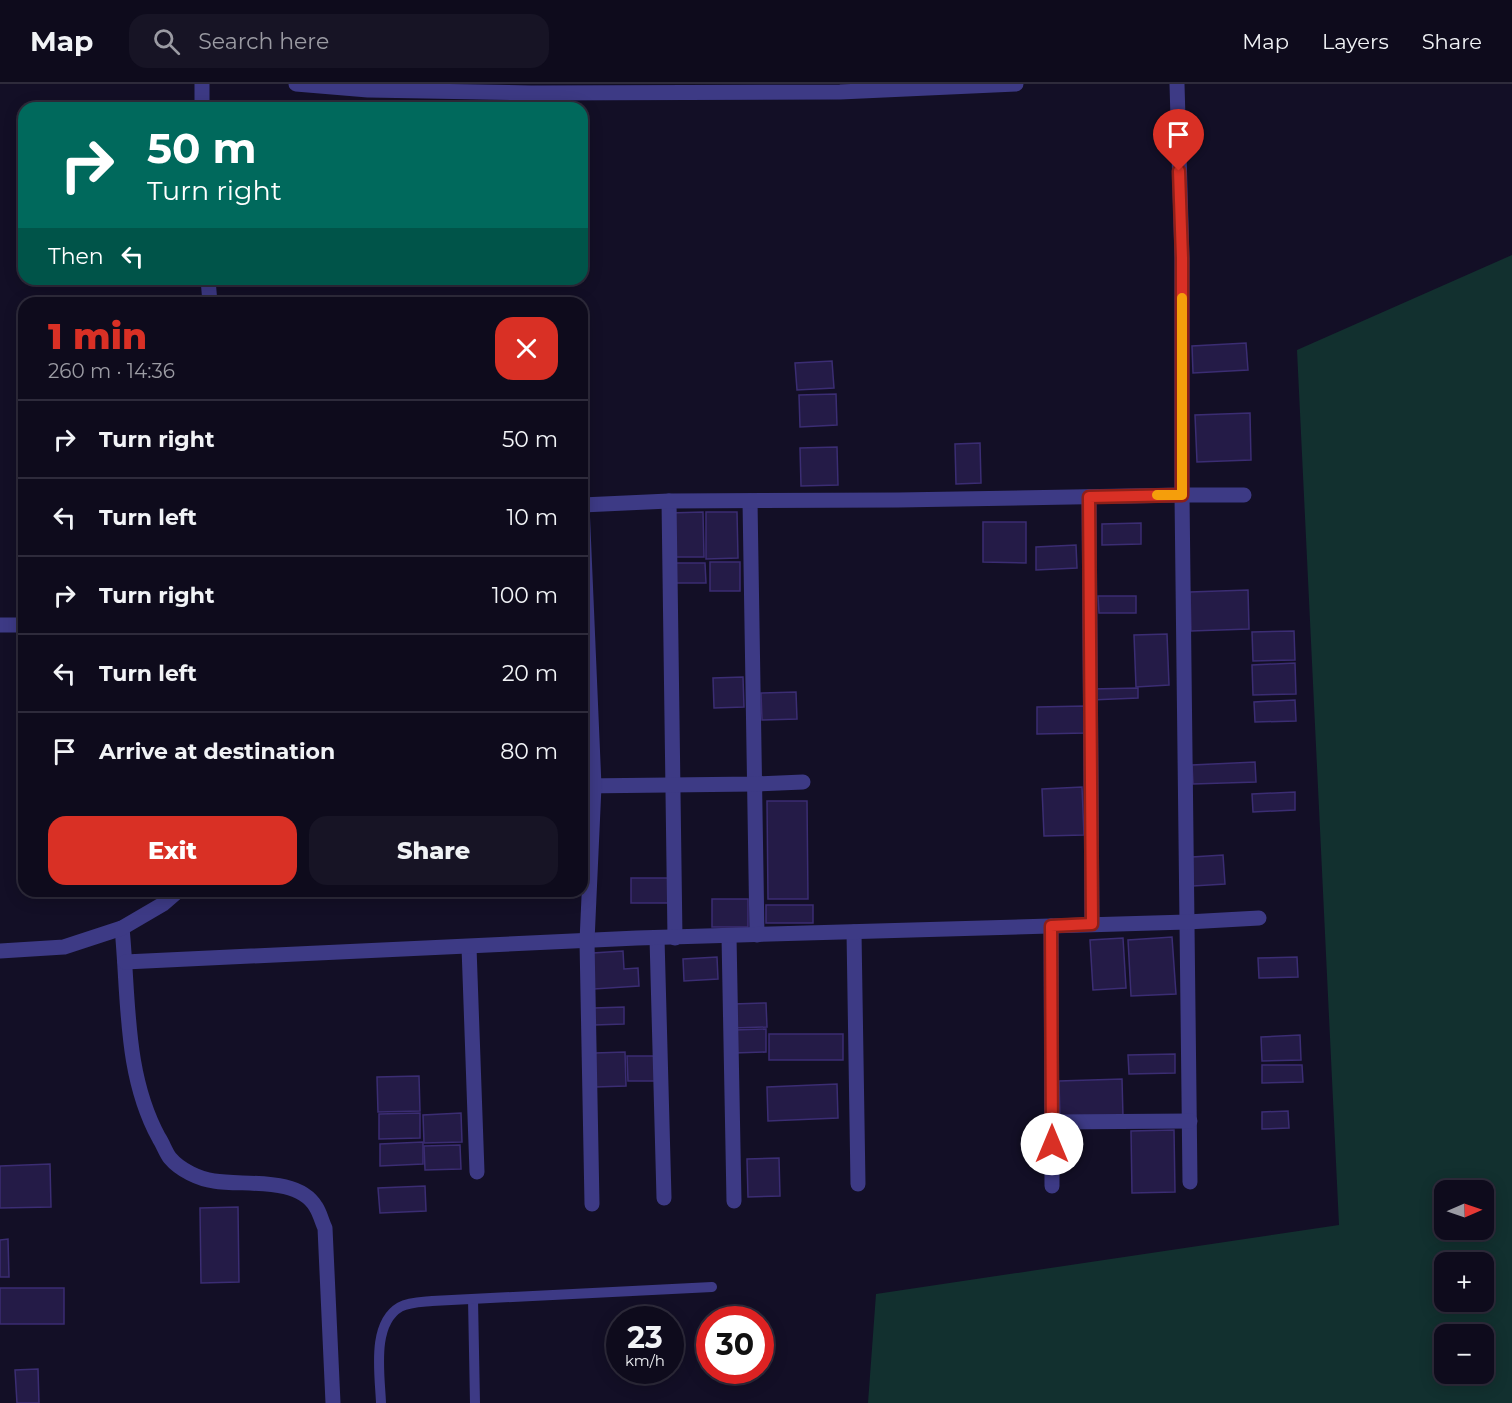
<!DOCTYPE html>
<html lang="en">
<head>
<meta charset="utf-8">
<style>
  :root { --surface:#0e0b1c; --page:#171425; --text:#f1f3f6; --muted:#9b9ba3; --line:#2e2b3b; --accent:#d93025 }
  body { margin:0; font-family:Montserrat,sans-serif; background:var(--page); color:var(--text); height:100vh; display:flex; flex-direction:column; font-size:22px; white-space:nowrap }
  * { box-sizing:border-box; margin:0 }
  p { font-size:20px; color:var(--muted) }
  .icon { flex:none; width:33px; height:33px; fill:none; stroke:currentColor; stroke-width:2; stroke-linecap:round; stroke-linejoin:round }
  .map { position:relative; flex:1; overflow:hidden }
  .details { position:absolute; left:18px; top:213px; width:570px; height:600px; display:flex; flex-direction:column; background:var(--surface); border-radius:18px; box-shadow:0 3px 15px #0003,0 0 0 2px var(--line) }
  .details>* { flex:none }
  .top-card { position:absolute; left:18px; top:18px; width:570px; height:183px; border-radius:18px; box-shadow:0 3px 15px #0003,0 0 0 2px var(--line); background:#00695c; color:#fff; overflow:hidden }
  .needle { width:39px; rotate:88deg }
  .fabs { position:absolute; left:1434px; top:1096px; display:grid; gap:12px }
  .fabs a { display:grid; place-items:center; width:60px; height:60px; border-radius:12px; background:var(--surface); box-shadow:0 3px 15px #0003,0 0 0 2px var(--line); font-size:30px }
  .speed { position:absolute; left:606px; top:1222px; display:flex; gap:12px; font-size:30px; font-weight:700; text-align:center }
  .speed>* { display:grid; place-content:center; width:78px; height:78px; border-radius:50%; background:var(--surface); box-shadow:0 3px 15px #0003,0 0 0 2px var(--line); line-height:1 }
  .speed small { font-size:15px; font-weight:400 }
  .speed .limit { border:9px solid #d22; background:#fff; color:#111 }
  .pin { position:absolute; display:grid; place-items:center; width:51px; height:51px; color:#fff; margin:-62px -26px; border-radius:50% 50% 50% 0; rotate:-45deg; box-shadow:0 0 6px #0007 }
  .pin .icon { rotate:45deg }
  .me { position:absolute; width:66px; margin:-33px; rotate:0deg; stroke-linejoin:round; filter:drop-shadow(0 0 4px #0008) }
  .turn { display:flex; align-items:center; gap:21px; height:126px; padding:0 30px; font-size:27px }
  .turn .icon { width:78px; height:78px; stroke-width:2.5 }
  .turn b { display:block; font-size:42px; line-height:51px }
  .then { display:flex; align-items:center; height:57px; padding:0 30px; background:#0003; gap:12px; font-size:22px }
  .round { display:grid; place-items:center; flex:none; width:63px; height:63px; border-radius:18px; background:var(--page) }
  .head { display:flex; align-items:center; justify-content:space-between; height:102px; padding:0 30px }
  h1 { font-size:36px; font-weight:800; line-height:45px; color:var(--accent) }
  .primary-button { display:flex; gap:12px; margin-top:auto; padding:12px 30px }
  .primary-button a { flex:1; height:69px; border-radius:18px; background:var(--accent); color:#fff; font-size:24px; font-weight:800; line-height:69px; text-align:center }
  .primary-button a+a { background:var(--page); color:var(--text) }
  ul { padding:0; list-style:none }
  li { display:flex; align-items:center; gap:18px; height:78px; padding:0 30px; border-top:2px solid var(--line) }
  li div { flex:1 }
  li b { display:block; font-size:22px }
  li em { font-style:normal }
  header { display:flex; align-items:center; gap:36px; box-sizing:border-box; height:84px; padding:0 30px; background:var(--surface); border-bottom:2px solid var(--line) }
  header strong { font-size:28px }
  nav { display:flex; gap:33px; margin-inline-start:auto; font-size:21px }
  .search { width:420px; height:54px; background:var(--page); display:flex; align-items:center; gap:15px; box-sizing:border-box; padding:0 21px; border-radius:18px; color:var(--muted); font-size:22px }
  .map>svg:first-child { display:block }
  .green { fill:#12302f; fill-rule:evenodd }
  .building { fill:#241b47; stroke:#3b2d73; stroke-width:1.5 }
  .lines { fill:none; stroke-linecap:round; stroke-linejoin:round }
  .service { stroke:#3d3a85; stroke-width:10 }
  .minor { stroke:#3d3a85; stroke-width:15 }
  .route-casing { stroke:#8d1f18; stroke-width:15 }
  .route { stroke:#d93025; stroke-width:10 }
  .slow { stroke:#f59e0b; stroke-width:10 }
</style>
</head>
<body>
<header>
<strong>Map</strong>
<div class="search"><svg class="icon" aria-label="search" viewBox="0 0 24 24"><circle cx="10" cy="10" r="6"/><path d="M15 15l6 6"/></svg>Search here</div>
<nav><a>Map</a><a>Layers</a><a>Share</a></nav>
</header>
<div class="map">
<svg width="1512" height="1319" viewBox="0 0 1512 1319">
  <rect width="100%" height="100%" fill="#130f26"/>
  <path class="green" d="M1512 171V1319H868L876 1210 1339 1141 1297 266ZM1444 1107H1484V1146H1444ZM1444 1179H1484V1218H1444ZM1444 1251H1484V1290H1444Z"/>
  <g class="building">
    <path d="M1246 259 1248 286 1193 289 1192 262Z"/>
    <path d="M832 277 834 304 797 306 795 279Z"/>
    <path d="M836 310 837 341 800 343 799 311Z"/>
    <path d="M1250 329 1251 376 1197 378 1195 331Z"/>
    <path d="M980 359 981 399 956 400 955 360Z"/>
    <path d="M837 363 838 401 801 402 800 364Z"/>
    <path d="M703 428 704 473H670L669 429Z"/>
    <path d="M706 428H737L738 474 706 475Z"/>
    <path d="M983 438H1026V479L983 478Z"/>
    <path d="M1141 439V460L1102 461V440Z"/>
    <path d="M1076 461 1077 484 1036 486V463Z"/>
    <rect x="710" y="478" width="30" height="29"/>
    <path d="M671 479H705L706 499H671Z"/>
    <path d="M1248 506 1249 545 1191 547 1190 508Z"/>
    <path d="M1098 512H1136V529H1099Z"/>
    <path d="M1294 547 1295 576 1253 577 1252 548Z"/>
    <path d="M1167 550 1169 601 1136 603 1134 551Z"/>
    <path d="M1295 579 1296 610 1253 611 1252 581Z"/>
    <path d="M743 593 744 623 714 624 713 594Z"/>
    <path d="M1138 604V614L1091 616V605Z"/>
    <path d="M796 608 797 635 762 636 761 609Z"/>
    <path d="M1295 616 1296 637 1255 638 1254 618Z"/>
    <path d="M1085 622 1086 649 1037 650V623Z"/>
    <path d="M1255 678 1256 698 1193 700 1192 681Z"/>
    <path d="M1082 703 1084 751 1044 752 1042 705Z"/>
    <path d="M1295 708V726L1253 728 1252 710Z"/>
    <path d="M767 717H807L808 815H768Z"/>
    <path d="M1223 771 1225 800 1193 802 1192 773Z"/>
    <rect x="631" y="794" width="37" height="25"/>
    <rect x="712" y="815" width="36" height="28"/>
    <rect x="766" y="821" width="47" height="18"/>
    <path d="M1172 853 1176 910 1131 912 1128 856Z"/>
    <path d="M1123 854 1126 904 1093 906 1090 856Z"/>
    <path d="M623 867 624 885 638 884 639 902 594 905 593 869Z"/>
    <path d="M717 873 718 895 684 897 683 875Z"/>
    <path d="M1297 873 1298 893 1259 894 1258 874Z"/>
    <path d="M766 919 767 943 733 944V920Z"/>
    <path d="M624 923V940L594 941V924Z"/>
    <path d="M766 945V968L734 969V946Z"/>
    <rect x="769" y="950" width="74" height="26"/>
    <path d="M1300 951 1301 976 1262 977 1261 953Z"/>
    <path d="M625 968 626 1002 595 1003V969Z"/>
    <path d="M1175 970V989L1129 990 1128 971Z"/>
    <path d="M627 972H655L656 997H628Z"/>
    <path d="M1262 981H1302L1303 998 1262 999Z"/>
    <path d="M419 992 420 1027 378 1028 377 993Z"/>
    <path d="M1122 995 1123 1033 1060 1035 1059 997Z"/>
    <path d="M837 1000 838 1034 768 1037 767 1003Z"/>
    <path d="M1288 1027 1289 1044 1262 1045V1028Z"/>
    <path d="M420 1029V1054L379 1055V1030Z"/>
    <path d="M461 1029 462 1058 424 1059 423 1031Z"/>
    <path d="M1174 1046 1175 1108 1132 1109 1131 1047Z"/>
    <path d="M423 1058V1080L380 1082V1060Z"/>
    <path d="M460 1061 461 1085 425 1086 424 1062Z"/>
    <path d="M779 1074 780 1112 748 1113 747 1075Z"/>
    <path d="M50 1080 51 1123 0 1124V1082Z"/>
    <path d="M425 1102 426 1127 380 1129 378 1104Z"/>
    <path d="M238 1123 239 1198 201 1199 200 1124Z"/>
    <path d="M8 1155 9 1193H0V1156Z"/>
    <rect x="0" y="1204" width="64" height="36"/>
    <path d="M38 1285 39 1319H17L15 1286Z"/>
  </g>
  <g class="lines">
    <g class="service">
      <path d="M473 1215 475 1319"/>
      <path d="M381 1319C380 1291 371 1240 400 1223 409 1218 422 1218 432 1217L712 1203"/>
    </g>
    <g class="minor">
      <path d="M202 0V24"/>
      <path d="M296 0 368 6 531 9 840 8 1016 0"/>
      <path d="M1177 0 1182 174V411L1190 1098"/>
      <path d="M208 195 210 219"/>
      <path d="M1089 413 1092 840"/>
      <path d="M669 417 675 854"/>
      <path d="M750 417 757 851"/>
      <path d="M0 541H24"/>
      <path d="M582 702 755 700 803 698"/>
      <path d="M1051 842 1052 1102"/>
      <path d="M122 844C129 915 124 990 159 1054 163 1060 166 1069 170 1074 180 1086 199 1095 214 1097 244 1102 298 1092 316 1123 320 1129 322 1138 325 1144L333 1319"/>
      <path d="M854 848 858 1100"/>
      <path d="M729 852 734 1117"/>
      <path d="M657 854 664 1114"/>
      <path d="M469 863 477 1088"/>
      <path d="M0 867 64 863 122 844 163 820 178 807"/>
      <path d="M125 878 637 854 1187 838 1259 834"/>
      <path d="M1052 1038 1190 1037"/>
      <path d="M592 1120 587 857 594 702 582 421 669 417 898 416 1182 411H1244"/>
    </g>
  </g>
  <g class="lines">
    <g class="route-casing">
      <path id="route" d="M1052 1060 1051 842 1092 840 1089 413 1182 411V174L1179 87"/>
    </g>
    <use href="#route" class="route"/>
    <path class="slow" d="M1157 411H1182V214"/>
  </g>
</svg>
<div class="fabs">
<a><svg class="needle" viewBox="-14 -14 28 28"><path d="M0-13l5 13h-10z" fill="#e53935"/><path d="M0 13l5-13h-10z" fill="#9b9ba3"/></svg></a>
<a>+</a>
<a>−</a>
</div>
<div class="speed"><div>23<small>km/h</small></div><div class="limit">30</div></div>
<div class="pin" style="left:1179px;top:87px;background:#d93025"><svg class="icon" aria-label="arrive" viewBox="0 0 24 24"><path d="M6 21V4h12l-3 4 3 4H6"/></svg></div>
<svg class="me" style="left:1052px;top:1060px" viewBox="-20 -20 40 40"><circle r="19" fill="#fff"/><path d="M0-13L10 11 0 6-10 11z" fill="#d93025"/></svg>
<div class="top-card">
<div class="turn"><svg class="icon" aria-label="right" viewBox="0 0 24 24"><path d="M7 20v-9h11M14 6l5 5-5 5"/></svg><div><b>50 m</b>Turn right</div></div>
<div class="then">Then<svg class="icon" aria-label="left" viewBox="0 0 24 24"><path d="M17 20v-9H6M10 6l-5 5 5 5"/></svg></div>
</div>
<section class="details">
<div class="head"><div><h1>1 min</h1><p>260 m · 14:36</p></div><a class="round" style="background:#d93025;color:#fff"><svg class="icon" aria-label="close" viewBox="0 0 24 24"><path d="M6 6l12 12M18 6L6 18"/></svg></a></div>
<ul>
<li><svg class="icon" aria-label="right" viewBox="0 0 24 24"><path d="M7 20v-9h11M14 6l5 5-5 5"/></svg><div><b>Turn right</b></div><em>50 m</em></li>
<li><svg class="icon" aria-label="left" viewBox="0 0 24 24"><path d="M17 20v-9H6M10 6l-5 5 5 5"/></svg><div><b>Turn left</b></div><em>10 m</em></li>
<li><svg class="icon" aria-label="right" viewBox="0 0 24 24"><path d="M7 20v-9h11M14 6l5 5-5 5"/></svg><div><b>Turn right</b></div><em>100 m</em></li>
<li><svg class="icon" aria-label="left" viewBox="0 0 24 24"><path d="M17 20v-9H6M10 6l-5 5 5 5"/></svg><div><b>Turn left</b></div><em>20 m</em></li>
<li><svg class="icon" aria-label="arrive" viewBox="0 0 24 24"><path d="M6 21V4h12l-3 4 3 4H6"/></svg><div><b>Arrive at destination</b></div><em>80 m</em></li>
</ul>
<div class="primary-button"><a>Exit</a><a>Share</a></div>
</section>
</div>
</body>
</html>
